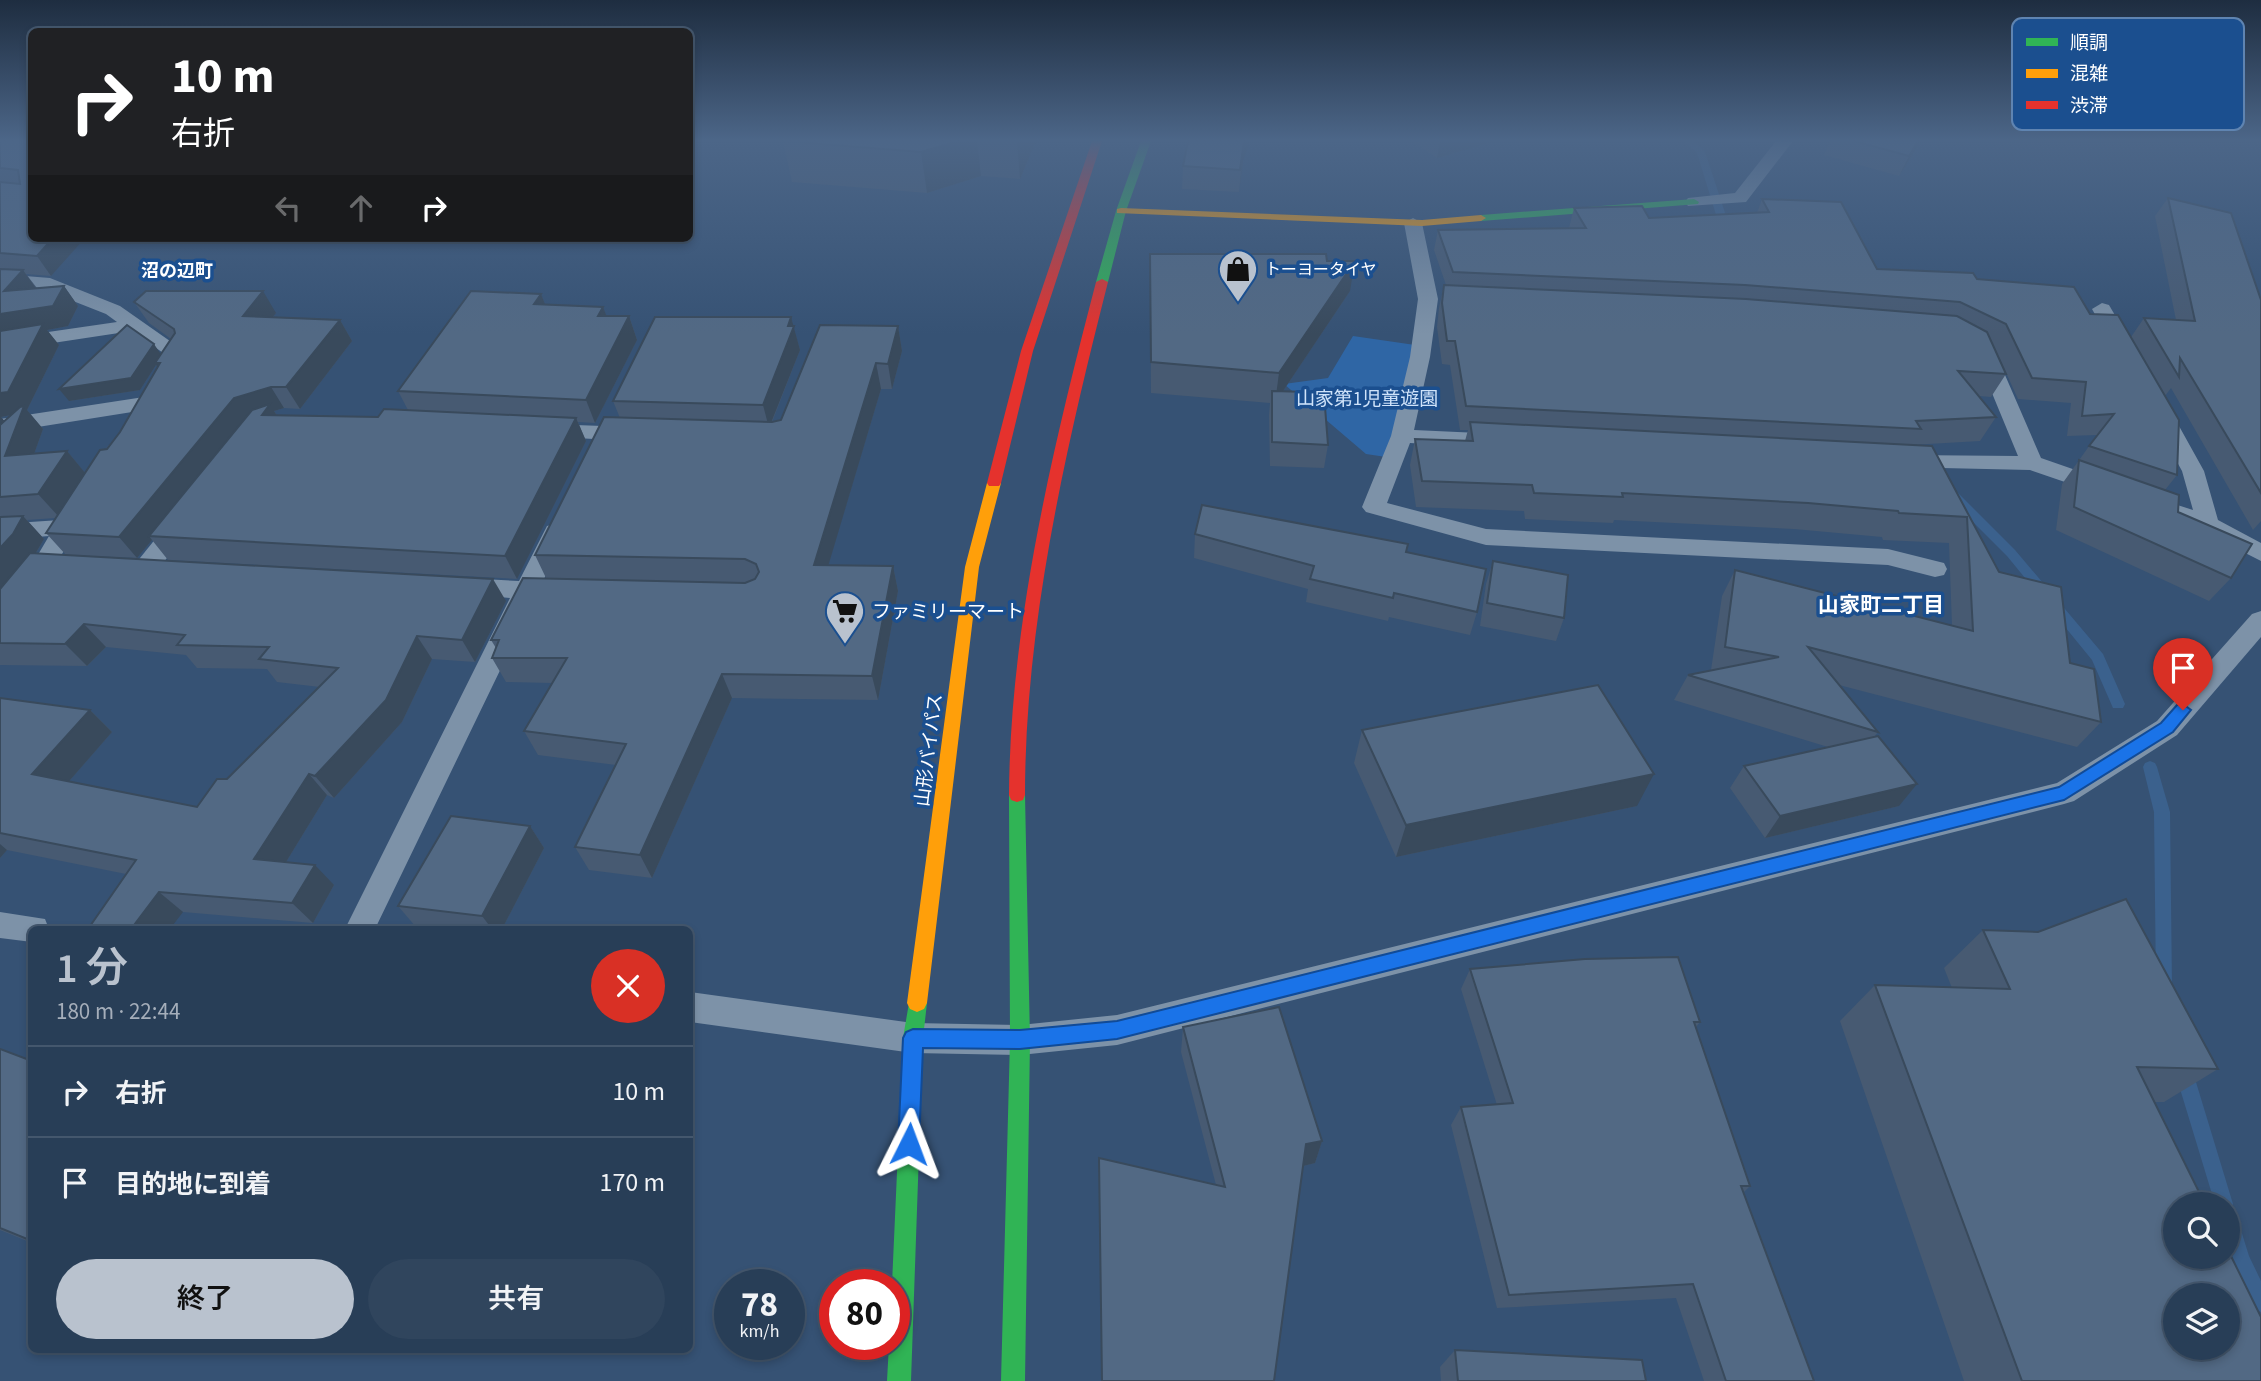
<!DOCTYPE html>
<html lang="ja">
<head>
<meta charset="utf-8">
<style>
  :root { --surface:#283e57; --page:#30455d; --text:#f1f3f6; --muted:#a5aeba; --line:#44576d; --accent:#b9c2ce }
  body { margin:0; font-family:"Source Sans 3","Noto Sans JP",sans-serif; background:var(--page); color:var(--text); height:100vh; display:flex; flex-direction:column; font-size:26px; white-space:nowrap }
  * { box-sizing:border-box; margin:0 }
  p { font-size:23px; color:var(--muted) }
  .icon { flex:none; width:38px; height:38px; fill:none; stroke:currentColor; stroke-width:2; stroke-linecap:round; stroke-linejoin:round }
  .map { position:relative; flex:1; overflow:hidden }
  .sheet { position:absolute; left:28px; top:926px; width:665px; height:427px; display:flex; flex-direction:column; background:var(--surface); border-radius:10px; box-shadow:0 4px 10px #0003,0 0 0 2px var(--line) }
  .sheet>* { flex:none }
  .hud { position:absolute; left:28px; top:28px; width:665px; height:214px; border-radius:10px; box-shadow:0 4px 10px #0003,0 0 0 2px var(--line); background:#202124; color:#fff; overflow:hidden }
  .fabs { position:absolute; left:2163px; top:1192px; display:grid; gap:14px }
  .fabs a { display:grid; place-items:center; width:77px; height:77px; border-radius:50%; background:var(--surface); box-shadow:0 4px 10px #0003,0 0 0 2px var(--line); font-size:35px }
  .speed { position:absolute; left:714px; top:1269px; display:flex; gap:14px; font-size:35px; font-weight:700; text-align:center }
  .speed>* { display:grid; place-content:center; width:91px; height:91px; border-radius:50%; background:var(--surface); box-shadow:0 4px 10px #0003,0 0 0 2px var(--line); line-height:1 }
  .speed small { font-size:18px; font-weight:400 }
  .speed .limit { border:10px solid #d22; background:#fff; color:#111 }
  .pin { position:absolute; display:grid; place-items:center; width:60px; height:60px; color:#fff; margin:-72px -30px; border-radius:50% 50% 50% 0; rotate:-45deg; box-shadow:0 0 7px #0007 }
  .pin .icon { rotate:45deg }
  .me { position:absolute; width:77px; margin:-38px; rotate:3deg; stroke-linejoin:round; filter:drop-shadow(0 0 5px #0008) }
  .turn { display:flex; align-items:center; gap:24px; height:147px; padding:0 28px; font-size:32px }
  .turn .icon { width:91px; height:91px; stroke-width:2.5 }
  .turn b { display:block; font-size:49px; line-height:60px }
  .lanes { display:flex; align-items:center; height:66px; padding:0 28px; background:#0003; justify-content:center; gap:35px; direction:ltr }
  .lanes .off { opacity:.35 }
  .round { display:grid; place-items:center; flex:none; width:74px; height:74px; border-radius:37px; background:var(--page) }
  .head { display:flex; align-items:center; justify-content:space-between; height:119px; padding:0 28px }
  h1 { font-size:42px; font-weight:600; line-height:52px; color:var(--accent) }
  .cta { display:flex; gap:14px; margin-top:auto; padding:14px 28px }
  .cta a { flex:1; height:80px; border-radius:42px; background:var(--accent); color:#111; font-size:28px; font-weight:600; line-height:80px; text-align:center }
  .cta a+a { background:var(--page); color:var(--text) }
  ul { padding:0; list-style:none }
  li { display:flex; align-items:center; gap:21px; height:91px; padding:0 28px; border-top:2px solid var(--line) }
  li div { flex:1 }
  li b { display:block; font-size:26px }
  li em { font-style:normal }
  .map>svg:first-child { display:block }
  .green { fill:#2f66a5 }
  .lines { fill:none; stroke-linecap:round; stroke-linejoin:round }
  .stream { fill:#3b618d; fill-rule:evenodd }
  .lane { fill:#7d92a8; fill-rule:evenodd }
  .fast { fill:#30b455; fill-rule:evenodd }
  .slow { fill:#ff9f0a; fill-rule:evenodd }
  .jam { fill:#e5322d; fill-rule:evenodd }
  .wall { fill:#475a72; fill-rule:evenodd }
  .shaded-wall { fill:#394a5c; fill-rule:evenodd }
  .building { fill:#526984; stroke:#394a5c; stroke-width:2; fill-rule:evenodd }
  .route { fill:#1a73e8; stroke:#114b97; stroke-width:2 }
  .labels { text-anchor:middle; stroke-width:7; stroke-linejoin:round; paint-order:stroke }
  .far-poi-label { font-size:16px; fill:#fff; stroke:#1b4f8f; text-anchor:start }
  .far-neighbourhood-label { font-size:18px; font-weight:bold; fill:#fff; stroke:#1b4f8f }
  .park-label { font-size:19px; fill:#cfe3fa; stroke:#1b4f8f }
  .poi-label { font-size:19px; fill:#fff; stroke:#1b4f8f; text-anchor:start }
  .street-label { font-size:19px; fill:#fff; stroke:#1b4f8f }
  .neighbourhood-label { font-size:21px; font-weight:bold; fill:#fff; stroke:#1b4f8f }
  .key { fill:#1b4f8f; stroke:#5f84b1; stroke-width:2 }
  .key-label { font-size:19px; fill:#fff }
</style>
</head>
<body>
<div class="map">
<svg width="2261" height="1381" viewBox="0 0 2261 1381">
  <rect width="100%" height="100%" fill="#365274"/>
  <path class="green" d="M1353 336 1422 346 1393 458 1366 454 1284 384 1328 378Z"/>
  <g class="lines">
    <g class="stream">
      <path d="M1684 141H1693L1705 152 1731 231 1729 233 1721 231 1697 153Z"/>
      <path d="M1951 489 1955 490 2015 550 2103 654 2125 704 2123 708H2113L2092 660 2007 556 1947 496 1945 493Z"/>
      <path d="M2150 761 2155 763 2157 767 2170 812 2172 988 2170 993 2164 996 2158 993 2156 988 2154 812 2143 767 2145 763Z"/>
      <path d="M2183 1061 2189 1063 2192 1069 2233 1204 2231 1210 2235 1211 2249 1256 2261 1281V1312L2254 1309 2228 1250V1204H2215L2174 1069 2177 1063Z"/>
    </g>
    <g class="lane">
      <path d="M1776 141H1793L1746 202 1688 206 1685 202 1688 198 1735 193Z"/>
      <path d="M1413 218 1422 223 1438 299 1430 357 1414 430 1501 434 1509 436 1512 441 1509 446 1501 448 1410 443 1387 503 1486 529 1888 549 1944 563 1947 569 1944 575 1935 577 1888 565 1486 545 1366 512 1362 507 1391 436 1410 357 1418 299 1404 223Z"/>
      <path d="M0 274 50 278 120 306 187 353 172 376H158L155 372 166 355 132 331 0 351V339L117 322 106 314 40 288 0 286Z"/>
      <path d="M2102 303 2109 305 2133 346 2130 350H2116L2113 346 2092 309Z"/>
      <path d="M1985 346 1992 348 1995 352 2041 458 2110 482 2113 487 2110 492 2102 495 2094 492 2030 470 1898 467 1895 462 1898 457 1906 455 2018 456 1975 352 1978 348Z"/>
      <path d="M144 397 151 399 155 404 151 409 0 433V419Z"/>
      <path d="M2161 406 2169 408 2204 471 2218 520 2261 543V561L2200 530 2157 514 2153 509 2157 504 2165 501 2193 510 2182 471 2150 413 2153 408Z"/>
      <path d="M549 424 629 427 637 429 640 434 637 439 629 441 541 436 538 431 541 426Z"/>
      <path d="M75 506 83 508 87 514 52 570 9 624 0 627V601L36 558 49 536 0 540V524L60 520 67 508Z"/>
      <path d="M181 515 189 517 193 523 189 529 154 575 145 577 136 575 133 569 136 563 173 517Z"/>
      <path d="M555 524 563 526 567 532 542 583 561 586 564 592 561 598 534 600 375 929H345L510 598 456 593 453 587 456 581 465 578 519 581 547 526Z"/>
      <path d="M2261 611V637L2177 735 2074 801 2064 804 1117 1045 1020 1055 913 1053 690 1022V992L913 1023 1020 1025 1117 1015 2057 783 2157 721 2252 614Z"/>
      <path d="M0 912 45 919 49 929H32V942L0 938Z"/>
    </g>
    <g class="fast">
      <path d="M1141 141H1151L1126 211 1108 282 1098 284 1096 282 1116 211Z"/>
      <path d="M1694 199 1699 202 1698 204 1481 221 1476 218 1481 215Z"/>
      <path d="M1017 788 1023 790 1025 795 1030 1040 1025 1381H1001L1010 1040 1009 795 1011 790Z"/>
      <path d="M917 994 924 997 927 1003 923 1038 911 1381H887L889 1344H894V1284H892L903 1038 910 997Z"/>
    </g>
    <g class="slow">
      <path d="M1121 208 1422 220 1481 215 1486 218 1481 221 1422 226 1117 213V209Z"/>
      <path d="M994 479 1001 483 979 567 927 1003 924 1009 917 1012 910 1009 907 1003 965 567 987 483Z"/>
    </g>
    <g class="jam">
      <path d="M1092 141H1102L1033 351 1001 483 999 486H989L987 483 1021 351Z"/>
      <path d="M1102 279 1108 282C1066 447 1025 624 1025 795L1023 800 1017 802 1011 800 1009 795C1010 624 1053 447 1096 282Z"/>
    </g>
  </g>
  <g class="wall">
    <path d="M0 141H32L51 276 26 274 37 288 64 286 78 306 68 326 47 330 59 345 27 410 43 429 34 454 67 451 85 473 120 432 158 367 156 365 140 390 69 401 161 354 171 339 149 323 134 302 276 313 273 317 340 320 352 341 300 409 284 408 274 411 277 415 378 417 408 410 398 391 541 294 545 305 603 307 606 316H629L637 340 595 423 578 422 586 441 517 579 168 560 152 540 137 558 66 555 46 533 56 518 27 520 44 539 36 553 506 601 475 662 432 659 402 722 334 798 327 795 286 862 334 885 313 923 183 912 126 874 7 850 0 858V698L90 710 112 732 69 781 197 807 320 687 277 682 267 669 197 668 186 655 106 647 87 666 0 665ZM10 415H11L4 421 1 417Z"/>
    <path d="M783 141H1036L1020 179 981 176 927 193 792 182Z"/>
    <path d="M1412 141H1496L1437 158Z"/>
    <path d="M1830 141H1921L1899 176 1824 155Z"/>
    <path d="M1243 161 1239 192 1182 189 1183 166Z"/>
    <path d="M2168 198 2261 300V521L2253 530 2171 388 2165 396 2177 475 2165 490 2178 512 2231 578 2209 601 2056 530 2062 484 2097 435 2067 436 2071 403 2018 399 1993 344 2006 374 1991 397 1979 396 1996 417 1980 441 1911 445 1932 446 1999 572 2070 663 2101 722 2077 747 1839 685 1878 732 1874 737 1899 806 1765 838 1730 788 1744 766 1828 747 1674 700 1688 675 1711 670 1722 596 1735 570 1952 626 1949 543 1883 540 1882 537 1794 529 1614 520 1613 523 1525 519 1524 511 1416 507 1410 465 1415 439 1465 441 1468 430H1460L1450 365 1442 364 1437 327 1439 308 1444 285H1446L1434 250 1438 230 1569 228 1574 208 1649 218 1757 213 1762 199 1877 269 1977 279 2090 314 2131 337 2144 318 2176 320 2155 216Z"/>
    <path d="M1150 254 1327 261 1350 291 1283 391 1310 407 1328 445 1324 468 1270 466 1269 415 1270 403 1151 393Z"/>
    <path d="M793 326 800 350 772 422 781 420 898 326 902 351 892 389H881L828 565 893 566 898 591 878 700 732 698 652 878 589 870 575 847 616 765 538 755 524 731 552 683 506 682 492 658 496 648 491 640 546 578 535 555 620 418 613 401Z"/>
    <path d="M1195 534 1406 552 1477 612 1470 635 1389 617 1388 621 1306 602 1308 589 1194 558Z"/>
    <path d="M1493 561 1564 618 1556 641 1480 626 1486 584Z"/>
    <path d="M1362 730 1637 806 1396 857 1354 763Z"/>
    <path d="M530 826 544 848 502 929H437L416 927 398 906Z"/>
    <path d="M1983 930 2218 1069 2164 1102H2154L2261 1381H1964L1840 1021 1875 985 1952 988 1944 968Z"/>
    <path d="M1470 969 1700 1022 1696 1027 1750 1186 1743 1193 1814 1381H1704L1676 1298 1497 1308 1451 1125 1461 1107 1497 1105 1461 989Z"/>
    <path d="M1183 1027 1322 1141 1315 1163 1303 1166 1274 1381 1216 1185 1181 1052Z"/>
    <path d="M0 1049 32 1061V1243L0 1230Z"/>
    <path d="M1455 1350 1646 1381H1441L1440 1367Z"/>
  </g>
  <g class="shaded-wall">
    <path d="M958 141H977L981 176 927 193 921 152Z"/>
    <path d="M1017 141H1036L1020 179Z"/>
    <path d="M1244 141H1250L1243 161 1239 192Z"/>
    <path d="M1440 141H1496L1437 158Z"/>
    <path d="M1918 141H1921L1899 176 1909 156Z"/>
    <path d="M53 238H85L51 276 37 256Z"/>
    <path d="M1355 261 1350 291 1275 403 1279 373Z"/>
    <path d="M23 270 38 291 64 286 78 306 68 326 47 330 59 345 27 410 43 429 25 479 0 463V314L4 291ZM21 413 14 432 1 417Z"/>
    <path d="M263 291 276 313 257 337 243 316Z"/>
    <path d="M541 294 550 317 534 304Z"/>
    <path d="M603 307 612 330 598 316Z"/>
    <path d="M629 316 637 340 595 423 586 400Z"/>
    <path d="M791 317 800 350 769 428 763 405Z"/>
    <path d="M340 320 352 341 300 409 286 387Z"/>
    <path d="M898 326 902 351 892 389 888 364Z"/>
    <path d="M154 344 162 356 160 363 170 385 156 365 140 390 69 401 59 389Z"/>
    <path d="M876 363 881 389 821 590 814 565Z"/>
    <path d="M271 387 284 408 274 411 285 428 149 536 152 540 137 558 119 537 234 398Z"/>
    <path d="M576 418 586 441 517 579 505 556Z"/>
    <path d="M67 451 86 474 59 517 38 494Z"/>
    <path d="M23 516 44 539 34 556 0 597V548Z"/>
    <path d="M893 566 898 591 878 700 872 676Z"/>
    <path d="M493 579 506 601 475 662 462 640Z"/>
    <path d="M84 624 106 647 87 666 65 644Z"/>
    <path d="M417 636 432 659 402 722 334 798 315 776Z"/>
    <path d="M722 674 732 698 652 878 640 855Z"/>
    <path d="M90 710 112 732 57 795 32 774Z"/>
    <path d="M309 774 327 795 275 880 254 859Z"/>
    <path d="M1654 774 1637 806 1396 857 1406 825Z"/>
    <path d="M1917 784 1899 806 1765 838 1780 816Z"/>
    <path d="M530 826 544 848 502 929H492L482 916Z"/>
    <path d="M0 844 7 850 0 858Z"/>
    <path d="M315 865 334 885 313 923 292 903Z"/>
    <path d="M159 892 183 912 170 929H131Z"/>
    <path d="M1322 1141 1315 1163 1299 1167 1306 1144Z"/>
  </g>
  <g class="building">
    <path d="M0 141H32V238H53L37 256 0 253V182L20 184 18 170 0 168Z"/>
    <path d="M783 141H958L921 152Z"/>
    <path d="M1188 141H1244L1240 170 1183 166Z"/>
    <path d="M1854 141H1918L1909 156Z"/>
    <path d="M2168 198 2231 213 2261 300V493L2180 358 2179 377 2144 318 2195 321Z"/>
    <path d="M1762 199 1841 202 1877 269 1973 273 1977 279 2074 287 2090 314 2118 315 2179 420 2177 475 2089 446 2114 414 2082 416 2086 382 2032 378 2006 324 1960 302 1745 285 1453 272 1438 230 1586 228 1574 208 1642 206 1649 218 1769 212Z"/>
    <path d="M1150 254H1326L1327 261H1355L1279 373 1151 362Z"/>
    <path d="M0 269 23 270 4 291 64 286 53 306 0 314Z"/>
    <path d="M1444 285 1746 299 1957 316 1987 332 2006 374 1958 371 1996 417 1916 421 1921 429 1466 406 1455 341H1447L1442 303Z"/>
    <path d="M146 291H263L243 316 340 320 286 387H271L234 398 119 537 46 533 100 450 107 449 120 432 160 363H155L175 333 174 329 134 302Z"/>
    <path d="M471 291 541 294 534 304 603 307 598 316H629L586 400 398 391Z"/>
    <path d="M655 317H791L788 326H794L763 405 613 401Z"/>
    <path d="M43 324 8 392 0 393V331Z"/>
    <path d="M127 325 154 344 131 378 59 389Z"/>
    <path d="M820 325 898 326 888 364 876 363 814 565 893 566 872 676 722 674 640 855 575 847 626 744 524 731 567 658H492L499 640H491L523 578 745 583 755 579 759 572 756 564 745 559 535 555 604 417 772 422 781 420Z"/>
    <path d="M1272 391 1309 392 1310 407H1325L1328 445 1272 442Z"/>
    <path d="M270 404 262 415 378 417 384 409 576 418 505 556 149 536 252 410Z"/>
    <path d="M24 406 5 456 67 451 38 494 0 497V425L20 407Z"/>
    <path d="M1470 422 1932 446 1999 572 2061 587 2070 663 2094 669 2101 722 1808 647 1878 732 1688 675 1779 657 1725 647 1735 570 1973 631 1967 517 1899 513 1898 511 1808 503 1622 493 1623 497 1534 493 1532 485 1422 481 1415 439 1473 441Z"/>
    <path d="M2079 460 2179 495 2178 512 2252 544 2231 578 2074 507Z"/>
    <path d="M1202 505 1408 544 1406 552 1486 569 1477 612 1394 593 1393 598 1310 579 1314 566 1195 534Z"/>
    <path d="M23 516 13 534 0 548V517Z"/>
    <path d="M30 553 493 579 462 640 417 636 386 700 315 776 309 774 254 859 315 865 292 903 159 892 131 929H88L136 860 0 833V698L90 710 32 774 197 807 217 779H227L338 668 259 659 269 647 177 645 185 635 84 624 65 644 0 643V589Z"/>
    <path d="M1493 561 1568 575 1564 618 1487 603Z"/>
    <path d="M1598 685 1654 774 1406 825 1362 730Z"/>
    <path d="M1878 736 1917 784 1780 816 1744 766Z"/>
    <path d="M451 816 530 826 482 916 398 906Z"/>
    <path d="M2126 899 2218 1069 2137 1067 2205 1204H2175V1256H2228V1250L2261 1317V1381H2022L1875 985 2010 989 1983 930 2038 932ZM2175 1295H2228V1348H2175Z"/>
    <path d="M1678 957 1700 1022H1694L1750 1186H1741L1814 1381H1726L1693 1284 1509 1295 1461 1107 1513 1103 1470 969 1585 959Z"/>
    <path d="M1279 1007 1322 1141 1306 1144 1274 1381H1102L1099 1158 1225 1187 1183 1027Z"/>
    <path d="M0 1049 32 1061V1241L0 1228Z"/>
    <path d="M1455 1350 1642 1360 1646 1381H1458Z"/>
  </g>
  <linearGradient id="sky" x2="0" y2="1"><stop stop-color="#1e2d40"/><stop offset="0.42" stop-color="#4c6688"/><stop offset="1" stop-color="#4c6688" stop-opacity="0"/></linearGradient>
  <rect width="2261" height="334" fill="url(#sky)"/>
  <path class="route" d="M2183 704 2191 710 2173 732 2064 800 1117 1039 1020 1049 923 1048 919 1144 916 1151 909 1154 901 1151 898 1144 903 1038 906 1032 913 1029 1020 1030 1117 1021 2059 787 2161 723 2177 705Z"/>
  <defs>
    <g id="shop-pin" transform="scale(2.0125)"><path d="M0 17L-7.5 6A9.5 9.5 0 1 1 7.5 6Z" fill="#b9c2ce" stroke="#1b4f8f"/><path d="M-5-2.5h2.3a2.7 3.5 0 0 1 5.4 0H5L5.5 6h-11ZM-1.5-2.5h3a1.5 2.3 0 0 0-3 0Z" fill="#111"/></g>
    <g id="supermarket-pin" transform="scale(2.0125)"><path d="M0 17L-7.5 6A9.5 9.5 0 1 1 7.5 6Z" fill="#b9c2ce" stroke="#1b4f8f"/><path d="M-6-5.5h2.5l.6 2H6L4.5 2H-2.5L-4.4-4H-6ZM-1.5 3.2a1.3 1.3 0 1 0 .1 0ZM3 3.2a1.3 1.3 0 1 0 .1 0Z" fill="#111"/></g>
  </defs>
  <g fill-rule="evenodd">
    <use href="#shop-pin" x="1238" y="269"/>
    <use href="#supermarket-pin" x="845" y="611"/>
  </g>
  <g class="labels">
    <g class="far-poi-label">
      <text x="1265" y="275">トーヨータイヤ</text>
    </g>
    <g class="far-neighbourhood-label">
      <text x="177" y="277">沼の辺町</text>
    </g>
    <g class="park-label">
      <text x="1367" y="405">山家第1児童遊園</text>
    </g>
    <g class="poi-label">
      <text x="872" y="618">ファミリーマート</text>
    </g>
    <g class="street-label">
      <text transform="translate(928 750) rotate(-83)" y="7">山形バイパス</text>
    </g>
    <g class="neighbourhood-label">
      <text x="1881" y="612">山家町二丁目</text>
    </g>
  </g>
  <rect x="2012" y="18" width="232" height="112" rx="10" class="key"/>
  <rect x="2026" y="38" width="32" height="8" fill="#30b455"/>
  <rect x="2026" y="69" width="32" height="9" fill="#ff9f0a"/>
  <rect x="2026" y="101" width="32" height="8" fill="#e5322d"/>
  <g class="key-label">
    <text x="2070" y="49">順調</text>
    <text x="2070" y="80">混雑</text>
    <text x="2070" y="112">渋滞</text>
  </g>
</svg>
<div class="fabs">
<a><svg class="icon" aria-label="search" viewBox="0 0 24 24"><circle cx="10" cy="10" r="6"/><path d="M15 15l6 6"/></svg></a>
<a><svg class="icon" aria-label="layers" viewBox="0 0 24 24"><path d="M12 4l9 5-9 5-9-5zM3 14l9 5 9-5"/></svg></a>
</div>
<div class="speed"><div>78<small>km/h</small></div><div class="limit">80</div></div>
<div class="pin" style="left:2183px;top:710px;background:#d93025"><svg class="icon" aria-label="arrive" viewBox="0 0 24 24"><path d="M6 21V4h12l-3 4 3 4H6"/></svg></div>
<svg class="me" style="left:909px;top:1144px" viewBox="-20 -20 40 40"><path d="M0-17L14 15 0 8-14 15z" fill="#1a73e8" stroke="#fff" stroke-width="4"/></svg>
<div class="hud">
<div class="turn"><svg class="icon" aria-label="right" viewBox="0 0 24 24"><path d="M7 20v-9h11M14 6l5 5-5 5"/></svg><div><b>10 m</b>右折</div></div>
<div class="lanes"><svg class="icon off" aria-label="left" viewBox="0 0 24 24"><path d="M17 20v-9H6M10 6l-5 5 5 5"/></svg><svg class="icon off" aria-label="ahead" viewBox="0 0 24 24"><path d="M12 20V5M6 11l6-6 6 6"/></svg><svg class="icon" aria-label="right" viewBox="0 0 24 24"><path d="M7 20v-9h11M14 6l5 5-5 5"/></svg></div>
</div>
<section class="sheet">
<div class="head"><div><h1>1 分</h1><p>180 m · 22:44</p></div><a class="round" style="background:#d93025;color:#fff"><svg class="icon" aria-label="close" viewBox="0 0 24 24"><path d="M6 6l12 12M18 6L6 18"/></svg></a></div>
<ul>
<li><svg class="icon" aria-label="right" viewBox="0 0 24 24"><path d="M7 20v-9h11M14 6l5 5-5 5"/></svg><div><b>右折</b></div><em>10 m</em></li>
<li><svg class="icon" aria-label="arrive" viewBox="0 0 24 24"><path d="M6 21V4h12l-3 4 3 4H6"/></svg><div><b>目的地に到着</b></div><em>170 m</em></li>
</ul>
<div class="cta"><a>終了</a><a>共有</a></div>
</section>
</div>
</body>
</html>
